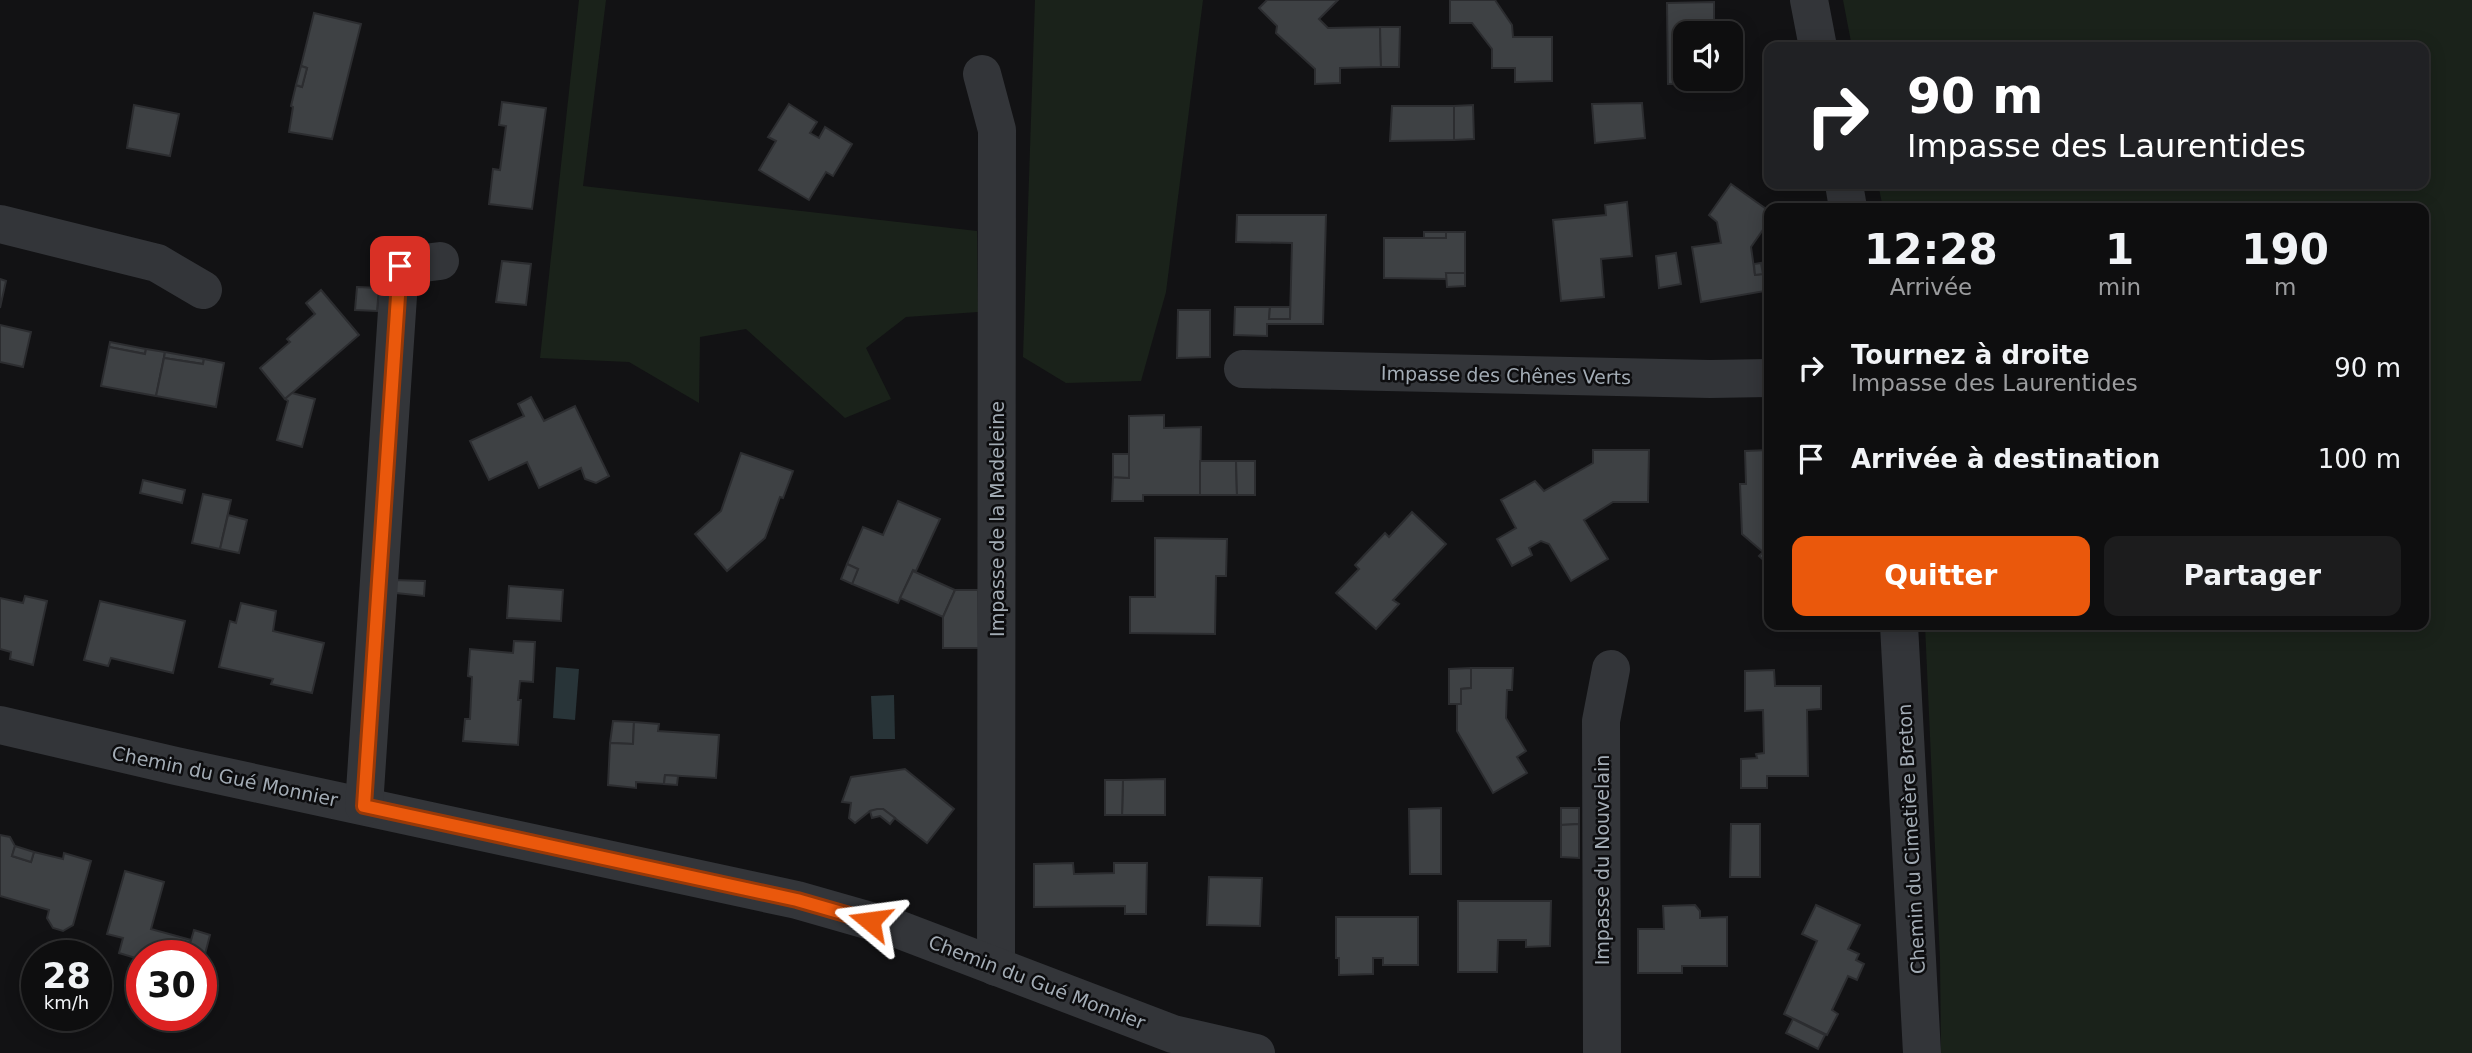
<!DOCTYPE html>
<html lang="fr">
<head>
<meta charset="utf-8">
<style>
  :root { --surface:#0e0e0f; --page:#1c1c1d; --text:#f1f3f6; --muted:#9b9c9e; --line:#2e2e2f; --accent:#ea580c }
  body { margin:0; font-family:"DejaVu Sans",sans-serif; background:var(--page); color:var(--text); height:100vh; display:flex; flex-direction:column; font-size:26px; white-space:nowrap }
  * { box-sizing:border-box; margin:0 }
  p { font-size:23px; color:var(--muted) }
  .icon { flex:none; width:38px; height:38px; fill:none; stroke:currentColor; stroke-width:2; stroke-linecap:round; stroke-linejoin:round }
  .map { position:relative; flex:1; overflow:hidden }
  .sheet { position:absolute; left:1764px; top:203px; width:665px; height:427px; display:flex; flex-direction:column; background:var(--surface); border-radius:14px; box-shadow:0 4px 18px #0003,0 0 0 2px var(--line) }
  .sheet>* { flex:none }
  .guide { position:absolute; left:1764px; top:42px; width:665px; height:147px; border-radius:14px; box-shadow:0 4px 18px #0003,0 0 0 2px var(--line); background:#202124; color:#fff; overflow:hidden }
  .buttons { position:absolute; left:1673px; top:21px; display:grid; gap:14px }
  .buttons a { display:grid; place-items:center; width:70px; height:70px; border-radius:14px; background:var(--surface); box-shadow:0 4px 18px #0003,0 0 0 2px var(--line); font-size:35px }
  .speed { position:absolute; left:21px; top:940px; display:flex; gap:14px; font-size:35px; font-weight:700; text-align:center }
  .speed>* { display:grid; place-content:center; width:91px; height:91px; border-radius:50%; background:var(--surface); box-shadow:0 4px 18px #0003,0 0 0 2px var(--line); line-height:1 }
  .speed small { font-size:18px; font-weight:400 }
  .speed .limit { border:10px solid #d22; background:#fff; color:#111 }
  .pin { position:absolute; display:grid; place-items:center; width:60px; height:60px; color:#fff; margin:-30px; border-radius:14px; box-shadow:0 4px 10px #0006 }
  .me { position:absolute; width:77px; margin:-38px; rotate:286deg; stroke-linejoin:round; filter:drop-shadow(0 0 5px #0008) }
  .turn { display:flex; align-items:center; gap:24px; height:147px; padding:0 28px; font-size:32px }
  .turn .icon { width:91px; height:91px; stroke-width:2.5 }
  .turn b { display:block; font-size:49px; line-height:60px }
  .eta { display:flex; justify-content:space-evenly; align-items:center; height:119px; text-align:center }
  .eta b { font-size:42px; font-weight:700; line-height:49px }
  .primary-button { display:flex; gap:14px; margin-top:auto; padding:14px 28px }
  .primary-button a { flex:1; height:80px; border-radius:14px; background:var(--accent); color:#fff; font-size:28px; font-weight:700; line-height:80px; text-align:center }
  .primary-button a+a { background:var(--page); color:var(--text) }
  ul { padding:0; list-style:none }
  li { display:flex; align-items:center; gap:21px; height:91px; padding:0 28px }
  li div { flex:1 }
  li b { display:block; font-size:26px }
  li em { font-style:normal }
  .map>svg:first-child { display:block }
  .green { fill:#1a221a }
  .water { fill:#283438 }
  .building { fill:#3e4144; stroke:#2c2d30; stroke-width:2 }
  .lines { fill:none; stroke-linecap:round; stroke-linejoin:round }
  .minor { stroke:#333539; stroke-width:38 }
  .route-casing { stroke:#983908; stroke-width:18 }
  .route { stroke:#ea580c; stroke-width:12 }
  .labels { text-anchor:middle; stroke-width:5; stroke-linejoin:round; paint-order:stroke }
  .street-label { font-size:19px; fill:#a3acb5; stroke:#0d0d0f }
</style>
</head>
<body>
<div class="map">
<svg width="2472" height="1053" viewBox="0 0 2472 1053">
  <rect width="100%" height="100%" fill="#121214"/>
  <g class="green">
    <path d="M579 0H606L583 186 977 231 978 312 906 317 866 348 891 399 845 418 746 329 700 337 699 403 629 362 540 358Z"/>
    <path d="M1035 0H1203L1166 292 1141 381 1066 383 1023 357Z"/>
    <path d="M1843 0H2472V1053H1941L1940 959 1925 625H2424V208H1883L1878 184H2424V47H1852Z"/>
  </g>
  <g class="water">
    <path d="M556 667 579 669 575 720 553 718Z"/>
    <path d="M894 695 895 739H873L871 696Z"/>
  </g>
  <g class="building">
    <path d="M1267 0H1338L1319 19 1328 28 1380 27 1381 67 1340 68V83L1315 84V69L1276 33 1277 26 1259 8Z"/>
    <path d="M1450 0H1495L1512 25 1513 37H1552V81L1515 82V68H1492V49L1472 23H1450Z"/>
    <path d="M1714 2V33H1685V79H1731V49H1739L1740 83 1668 84 1667 3Z"/>
    <path d="M314 13 361 24 332 139 289 132 293 107 291 106 296 85 302 87 307 68 301 66Z"/>
    <path d="M1380 27H1400L1399 67H1381Z"/>
    <path d="M301 66 307 68 302 87 296 85Z"/>
    <path d="M502 102 546 108 532 209 489 204 493 169 500 170 506 126 499 125Z"/>
    <path d="M1642 103 1645 138 1595 143 1592 104Z"/>
    <path d="M789 104 817 122 810 133 819 138 825 127 852 144 833 176 826 172 809 200 759 170 776 141 768 137Z"/>
    <path d="M134 105 179 114 170 156 127 148Z"/>
    <path d="M1473 105 1474 139 1454 140V106Z"/>
    <path d="M1392 106H1454V140L1390 141Z"/>
    <path d="M1731 184 1769 211V221L1751 247 1755 275 1763 274 1765 291 1701 302 1692 247 1721 243 1717 222 1709 215Z"/>
    <path d="M1627 202 1632 256 1601 259 1604 297 1561 301 1553 220 1606 215 1605 205Z"/>
    <path d="M1237 215H1326L1323 324H1267V336L1234 335 1235 307H1270L1269 319H1290L1292 243 1236 242Z"/>
    <rect x="1424" y="232" width="22" height="6"/>
    <path d="M1446 232H1465V273H1446L1447 279 1384 278V238H1446Z"/>
    <path d="M1676 253 1681 284 1659 288 1656 256Z"/>
    <path d="M502 261 531 264 526 305 496 302Z"/>
    <path d="M1761 263 1763 274 1755 275 1754 264Z"/>
    <path d="M1446 273H1465V286L1447 287Z"/>
    <path d="M0 279 6 281 0 308Z"/>
    <path d="M357 287 379 288 377 311 355 310Z"/>
    <path d="M321 290 359 335 285 399 260 368 290 342 287 339 315 314 306 303Z"/>
    <path d="M1270 307H1290V319H1269Z"/>
    <path d="M1178 310H1210V357L1177 358Z"/>
    <path d="M0 325 31 332 23 367 0 362Z"/>
    <path d="M110 342 146 349 145 354 109 347Z"/>
    <path d="M109 347 145 354 146 349 165 352 156 396 101 386Z"/>
    <path d="M165 352 204 359 203 364 164 358Z"/>
    <path d="M164 358 203 364 204 359 224 363 216 407 156 396Z"/>
    <path d="M292 393 315 399 302 447 277 440 288 401 285 399Z"/>
    <path d="M531 397 544 421 575 406 609 476 596 483 585 479 581 468 539 488 527 462 489 480 470 441 524 416 518 404Z"/>
    <path d="M1164 415V428L1201 427 1200 495H1143V501H1112L1113 477 1129 478V416Z"/>
    <path d="M1593 450H1649L1648 502H1613L1584 520 1608 559 1571 581 1549 544 1541 541 1529 548 1532 555 1512 566 1497 539 1516 528 1501 500 1535 481 1544 491 1593 463Z"/>
    <path d="M1769 450V565L1759 556 1763 552 1742 534 1740 484H1746L1745 451Z"/>
    <path d="M741 453 793 471 783 498 780 497 765 538 727 571 695 534 721 511Z"/>
    <path d="M1113 454H1129V478L1113 477Z"/>
    <path d="M1200 461H1236L1237 495H1200Z"/>
    <path d="M1236 461H1255V495H1237Z"/>
    <path d="M143 480 185 490 182 503 140 493Z"/>
    <path d="M203 494 231 500 220 549 192 543Z"/>
    <path d="M898 501 940 519 916 571 913 570 898 603 852 584 858 569 847 564 863 527 883 535Z"/>
    <path d="M1412 512 1446 544 1393 600 1399 604 1376 629 1336 593 1359 569 1355 565 1385 533 1389 537Z"/>
    <path d="M228 515 247 520 239 553 220 549Z"/>
    <path d="M1155 538 1227 539 1226 576H1216L1215 634 1130 633V597H1155Z"/>
    <path d="M847 564 858 569 852 584 841 579Z"/>
    <path d="M913 571 955 590 943 617 900 598Z"/>
    <path d="M393 580 425 581 424 596 396 593Z"/>
    <path d="M509 586 563 590 561 621 507 618Z"/>
    <path d="M955 590H978L979 648H943V617Z"/>
    <path d="M25 596 47 601 33 665 10 659 11 652 0 649V598L23 603Z"/>
    <path d="M100 601 185 621 173 673 111 658 108 666 84 660Z"/>
    <path d="M241 603 276 611 273 631 324 643 312 693 271 684 273 679 219 667 230 621 236 623Z"/>
    <path d="M514 641 535 642 533 682 520 681 518 700H521L518 745 463 741 465 719H470L472 677 468 676 470 649 513 653Z"/>
    <path d="M1471 668V688L1461 689V704H1449V669Z"/>
    <path d="M1471 668H1513L1512 690H1507L1506 718 1526 751 1517 757 1527 773 1493 793 1457 731V704H1461V689L1471 688Z"/>
    <path d="M1774 670 1775 686H1821V709L1807 710 1808 776H1767V788H1741V759L1757 758 1756 754 1764 753 1763 710 1745 711V671Z"/>
    <path d="M613 721 634 722 633 744 610 743Z"/>
    <path d="M634 722 659 724 658 731 719 735 716 778 665 775 664 784 636 782V788L608 785 610 743 633 744Z"/>
    <path d="M905 769 954 809 927 843 883 809 870 811 855 823 849 818 851 803 842 802 851 777Z"/>
    <path d="M665 775 678 776 677 785 664 784Z"/>
    <path d="M1165 779V815H1122L1123 780Z"/>
    <path d="M1105 780H1123L1122 815H1105Z"/>
    <path d="M1441 808V874H1410L1409 809Z"/>
    <path d="M1561 808H1579V824L1561 825Z"/>
    <path d="M877 809H883L895 818 890 824 880 816 872 818 870 811Z"/>
    <path d="M1579 824V858L1561 857V825Z"/>
    <path d="M1731 824H1760V877H1730Z"/>
    <path d="M0 835 10 837 15 846 12 856 31 862 34 852 63 859 64 853 91 861 73 925 63 931 53 928 47 918 49 910 0 896Z"/>
    <path d="M15 846 34 852 31 862 12 856Z"/>
    <path d="M1073 863 1074 874 1114 873V863H1147L1146 914H1125V906L1034 907V864Z"/>
    <path d="M125 871 164 882 151 929 191 940 187 954 193 956H142V960L119 953 123 938 107 934Z"/>
    <path d="M1209 877 1262 878 1260 926 1207 925Z"/>
    <path d="M1458 901H1551L1550 946 1526 947V940H1498L1497 972H1458Z"/>
    <path d="M1695 905 1700 911V918L1727 917V966H1682V973H1638V929H1664L1663 906Z"/>
    <path d="M1816 905 1860 925 1848 949 1859 954 1856 960 1864 964 1857 980 1848 976 1832 1010 1838 1014 1827 1035 1784 1014 1817 941 1802 934Z"/>
    <path d="M1336 917H1418V965H1383V958H1373V974L1339 975V958H1336Z"/>
    <path d="M194 930 210 935 204 958 201 956 187 954Z"/>
    <path d="M1793 1019 1825 1035 1818 1049 1786 1033Z"/>
  </g>
  <g class="lines">
    <g class="minor">
      <path d="M1809 0 1818 47"/>
      <path d="M982 74 997 130 996 967"/>
      <path d="M1844 184 1848 208"/>
      <path d="M0 224 157 263 203 290"/>
      <path d="M1243 369 1710 379 1769 378"/>
      <path d="M1899 625 1922 1053"/>
      <path d="M0 725 176 766 797 900 895 928 1173 1034 1256 1053"/>
      <path d="M364 806 400 266 440 261"/>
      <path d="M1602 1053 1601 721 1611 669"/>
    </g>
  </g>
  <g class="lines">
    <g class="route-casing">
      <path id="route" d="M400 266 364 806 797 900 870 921"/>
    </g>
    <use href="#route" class="route"/>
  </g>
  <g class="labels">
    <g class="street-label">
      <text transform="translate(1506 375) rotate(1)" y="7">Impasse des Chênes Verts</text>
      <text transform="translate(997 519) rotate(-90)" y="7">Impasse de la Madeleine</text>
      <text transform="translate(225 776) rotate(12)" y="7">Chemin du Gué Monnier</text>
      <text transform="translate(1911 839) rotate(-93)" y="7">Chemin du Cimetière Breton</text>
      <text transform="translate(1602 860) rotate(-90)" y="7">Impasse du Nouvelain</text>
      <text transform="translate(1037 982) rotate(21)" y="7">Chemin du Gué Monnier</text>
    </g>
  </g>
</svg>
<div class="buttons">
<a><svg class="icon" aria-label="sound" viewBox="0 0 24 24"><path d="M4 9h4l5-4v14l-5-4H4zM17 9q2 3 0 6"/></svg></a>
</div>
<div class="speed"><div>28<small>km/h</small></div><div class="limit">30</div></div>
<div class="pin" style="left:400px;top:266px;background:#d93025"><svg class="icon" aria-label="arrive" viewBox="0 0 24 24"><path d="M6 21V4h12l-3 4 3 4H6"/></svg></div>
<svg class="me" style="left:870px;top:921px" viewBox="-20 -20 40 40"><path d="M0-17L14 15 0 8-14 15z" fill="#ea580c" stroke="#fff" stroke-width="4"/></svg>
<div class="guide">
<div class="turn"><svg class="icon" aria-label="right" viewBox="0 0 24 24"><path d="M7 20v-9h11M14 6l5 5-5 5"/></svg><div><b>90 m</b>Impasse des Laurentides</div></div>
</div>
<section class="sheet">
<div class="eta">
<div><b>12:28</b><p>Arrivée</p></div>
<div><b>1</b><p>min</p></div>
<div><b>190</b><p>m</p></div>
</div>
<ul>
<li><svg class="icon" aria-label="right" viewBox="0 0 24 24"><path d="M7 20v-9h11M14 6l5 5-5 5"/></svg><div><b>Tournez à droite</b><p>Impasse des Laurentides</p></div><em>90 m</em></li>
<li><svg class="icon" aria-label="arrive" viewBox="0 0 24 24"><path d="M6 21V4h12l-3 4 3 4H6"/></svg><div><b>Arrivée à destination</b></div><em>100 m</em></li>
</ul>
<div class="primary-button"><a>Quitter</a><a>Partager</a></div>
</section>
</div>
</body>
</html>
